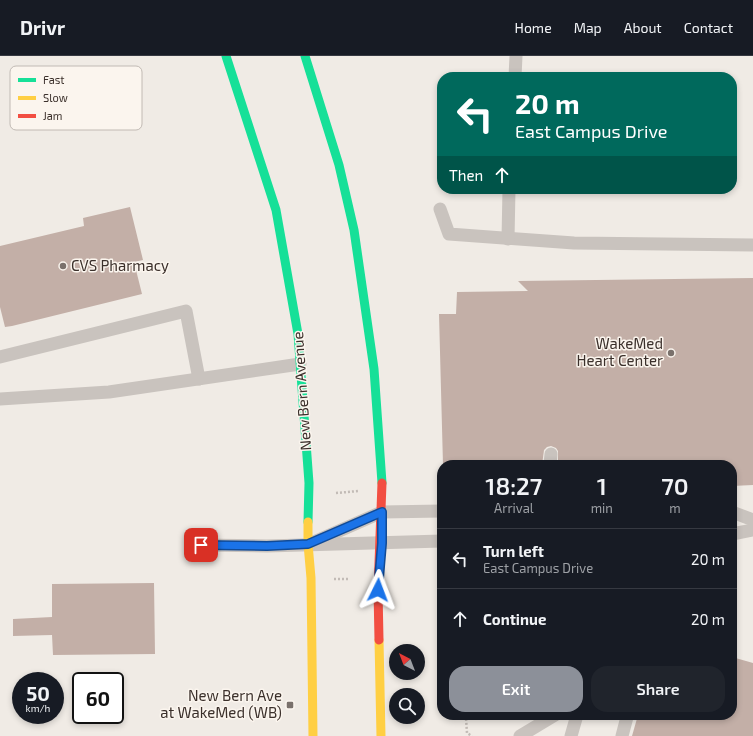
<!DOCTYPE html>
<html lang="en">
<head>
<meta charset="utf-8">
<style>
  :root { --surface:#171b24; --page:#20242c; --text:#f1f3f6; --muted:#9ea1a6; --line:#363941; --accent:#8c9099 }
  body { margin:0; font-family:"Exo 2",sans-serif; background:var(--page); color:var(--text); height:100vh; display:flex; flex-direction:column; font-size:15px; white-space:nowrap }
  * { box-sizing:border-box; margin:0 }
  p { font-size:13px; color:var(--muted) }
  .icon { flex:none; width:22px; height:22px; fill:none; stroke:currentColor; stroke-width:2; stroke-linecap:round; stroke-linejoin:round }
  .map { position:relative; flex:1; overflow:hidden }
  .sheet { position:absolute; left:437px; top:404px; width:300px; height:260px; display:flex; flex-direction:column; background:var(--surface); border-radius:16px; box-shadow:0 2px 6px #0003 }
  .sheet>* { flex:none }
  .hud { position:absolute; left:437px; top:16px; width:300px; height:122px; border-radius:16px; box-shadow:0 2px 6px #0003; background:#00695c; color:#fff; overflow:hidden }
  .needle { width:26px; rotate:318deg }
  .buttons { position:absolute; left:389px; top:588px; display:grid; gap:8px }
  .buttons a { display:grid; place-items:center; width:36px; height:36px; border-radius:50%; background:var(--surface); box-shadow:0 2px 6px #0003; font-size:20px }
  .speed { position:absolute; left:12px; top:616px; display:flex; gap:8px; font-size:20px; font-weight:700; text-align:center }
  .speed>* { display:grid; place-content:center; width:52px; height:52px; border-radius:50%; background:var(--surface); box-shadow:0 2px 6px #0003; line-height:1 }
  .speed small { font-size:10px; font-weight:400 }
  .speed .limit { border:2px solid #111; border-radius:6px; background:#fff; color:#111 }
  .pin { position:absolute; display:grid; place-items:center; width:34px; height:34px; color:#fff; margin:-17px; border-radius:8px; box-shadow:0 2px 6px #0006 }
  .me { position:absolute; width:44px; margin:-22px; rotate:3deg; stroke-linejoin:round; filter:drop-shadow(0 0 3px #0008) }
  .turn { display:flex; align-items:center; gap:14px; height:84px; padding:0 12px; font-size:18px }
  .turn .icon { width:52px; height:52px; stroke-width:2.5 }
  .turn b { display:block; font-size:28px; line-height:34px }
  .then { display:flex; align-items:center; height:38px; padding:0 12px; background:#0003; gap:8px; font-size:15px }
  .eta { display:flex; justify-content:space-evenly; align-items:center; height:68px; text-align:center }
  .eta b { font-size:24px; font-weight:600; line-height:28px }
  .button { display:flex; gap:8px; margin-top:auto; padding:8px 12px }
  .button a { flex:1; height:46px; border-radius:16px; background:var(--accent); color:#fff; font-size:16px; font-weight:600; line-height:46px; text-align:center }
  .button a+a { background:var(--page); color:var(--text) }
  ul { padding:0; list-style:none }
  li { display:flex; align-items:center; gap:12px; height:60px; padding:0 12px; border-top:1px solid var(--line) }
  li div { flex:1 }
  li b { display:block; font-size:15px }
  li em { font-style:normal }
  header { display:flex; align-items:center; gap:24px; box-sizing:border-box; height:56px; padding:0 20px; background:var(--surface); border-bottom:1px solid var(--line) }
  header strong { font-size:19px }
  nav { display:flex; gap:22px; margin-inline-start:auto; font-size:14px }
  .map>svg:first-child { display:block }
  .building { fill:#c3afa7 }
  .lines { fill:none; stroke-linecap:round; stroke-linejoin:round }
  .path { stroke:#c2bbb6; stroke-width:2.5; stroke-dasharray:2 2; stroke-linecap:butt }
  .lane { stroke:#c9c3be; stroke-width:13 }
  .fast { stroke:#16e098; stroke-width:9 }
  .slow { stroke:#ffcf43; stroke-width:9 }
  .jam { stroke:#f24e42; stroke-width:9 }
  .route-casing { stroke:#114b97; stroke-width:10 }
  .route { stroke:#1a73e8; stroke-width:7 }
  .poi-dot { fill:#7a716c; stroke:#fbf5ee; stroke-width:1.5 }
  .labels { text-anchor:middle; stroke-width:3; stroke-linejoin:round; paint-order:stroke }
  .poi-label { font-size:15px; fill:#3b302b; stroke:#fbf5ee; text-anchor:end }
  .street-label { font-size:15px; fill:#3b302b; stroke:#fbf5ee }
  .key { fill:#fbf5ee; stroke:#c1bab4; stroke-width:1 }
  .key-label { font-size:11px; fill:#3b302b }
</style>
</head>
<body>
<header>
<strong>Drivr</strong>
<nav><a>Home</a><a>Map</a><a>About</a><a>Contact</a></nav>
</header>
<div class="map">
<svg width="753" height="680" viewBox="0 0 753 680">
  <rect width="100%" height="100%" fill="#f0ebe5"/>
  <g class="building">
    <path d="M130 151 143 204 134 206 142 238 12 270 5 271 0 251V190L84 170 83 162Z"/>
    <path d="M753 222V429L732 430V409H558V395L556 392 551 390 547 391 544 394 542 409H443L439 258H456L457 236 528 235 518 225Z"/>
    <path d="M154 527 155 598 53 599 52 579 13 580V563L52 561V528Z"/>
    <path d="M732 601 753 607V680H632L638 659H732Z"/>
  </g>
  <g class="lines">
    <g class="path">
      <path d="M336 437 359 435"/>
      <path d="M334 523H348"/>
      <path d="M467 659 466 662 467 677 472 680"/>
    </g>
    <g class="lane">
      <path d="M515 21 516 0"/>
      <path d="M440 153 449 178 574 187 753 189"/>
      <path d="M508 183 509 133"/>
      <path d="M0 301 186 255 199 323"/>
      <path d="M0 343 109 336 300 308"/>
      <path d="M550 409 551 398"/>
      <path d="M732 456 753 464"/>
      <path d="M732 478 753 474"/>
      <path d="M314 486 382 456 442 455"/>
      <path d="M201 489 267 490 442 485"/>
      <path d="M520 680 555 659"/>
      <path d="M571 680 577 659"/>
      <path d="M622 680 627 661 626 659"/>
    </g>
    <g class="fast">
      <path d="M226 0 276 154 298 278 309 427 308 466"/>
      <path d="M305 0 339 109 354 174 374 313 382 427"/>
    </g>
    <g class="slow">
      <path d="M308 466V488L311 522 313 680"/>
      <path d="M379 584 381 680"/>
    </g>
    <path class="jam" d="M379 584 378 534 382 427"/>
  </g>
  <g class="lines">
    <g class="route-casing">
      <path id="route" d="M201 489 267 490 308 488 382 456V487L378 534"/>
    </g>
    <use href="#route" class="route"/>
  </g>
  <g class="poi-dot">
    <circle cx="63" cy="210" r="4"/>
    <circle cx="671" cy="297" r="4"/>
    <rect x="286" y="645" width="8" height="8" rx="2"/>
  </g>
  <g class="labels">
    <g class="poi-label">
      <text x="71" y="215" text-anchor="start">CVS Pharmacy</text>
      <text x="663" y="293">WakeMed<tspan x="663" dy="17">Heart Center</tspan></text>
      <text x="282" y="645">New Bern Ave<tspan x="282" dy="17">at WakeMed (WB)</tspan></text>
    </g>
    <g class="street-label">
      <text transform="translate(302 335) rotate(-94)" y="5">New Bern Avenue</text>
    </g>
  </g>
  <rect x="10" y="10" width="132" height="64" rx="6" class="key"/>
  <rect x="18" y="22" width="18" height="4" fill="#16e098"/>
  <rect x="18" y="40" width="18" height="4" fill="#ffcf43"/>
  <rect x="18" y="58" width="18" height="4" fill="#f24e42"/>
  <g class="key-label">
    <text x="43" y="28">Fast</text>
    <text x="43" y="46">Slow</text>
    <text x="43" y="64">Jam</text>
  </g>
</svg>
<div class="buttons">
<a><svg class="needle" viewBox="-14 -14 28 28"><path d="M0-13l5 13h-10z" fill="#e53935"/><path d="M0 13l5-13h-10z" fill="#9ea1a6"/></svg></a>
<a><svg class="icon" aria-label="search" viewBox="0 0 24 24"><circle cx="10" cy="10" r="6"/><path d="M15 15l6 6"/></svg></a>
</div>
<div class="speed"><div>50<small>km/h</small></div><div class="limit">60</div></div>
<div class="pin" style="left:201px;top:489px;background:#d93025"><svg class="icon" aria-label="arrive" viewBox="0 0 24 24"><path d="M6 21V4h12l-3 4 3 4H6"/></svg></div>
<svg class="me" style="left:378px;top:534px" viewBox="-20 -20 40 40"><path d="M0-17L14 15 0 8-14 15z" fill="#1a73e8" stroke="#fff" stroke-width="4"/></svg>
<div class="hud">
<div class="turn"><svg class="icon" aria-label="left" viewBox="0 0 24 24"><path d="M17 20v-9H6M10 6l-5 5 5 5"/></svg><div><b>20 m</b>East Campus Drive</div></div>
<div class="then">Then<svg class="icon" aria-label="ahead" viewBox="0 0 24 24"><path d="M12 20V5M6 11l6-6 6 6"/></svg></div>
</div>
<section class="sheet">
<div class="eta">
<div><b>18:27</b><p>Arrival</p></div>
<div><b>1</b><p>min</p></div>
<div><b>70</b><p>m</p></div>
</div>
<ul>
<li><svg class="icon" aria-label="left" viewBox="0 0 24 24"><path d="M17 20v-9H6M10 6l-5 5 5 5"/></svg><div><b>Turn left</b><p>East Campus Drive</p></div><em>20 m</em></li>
<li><svg class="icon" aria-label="ahead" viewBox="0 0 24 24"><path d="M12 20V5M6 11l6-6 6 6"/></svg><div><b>Continue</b></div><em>20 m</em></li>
</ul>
<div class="button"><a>Exit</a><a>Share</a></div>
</section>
</div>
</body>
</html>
